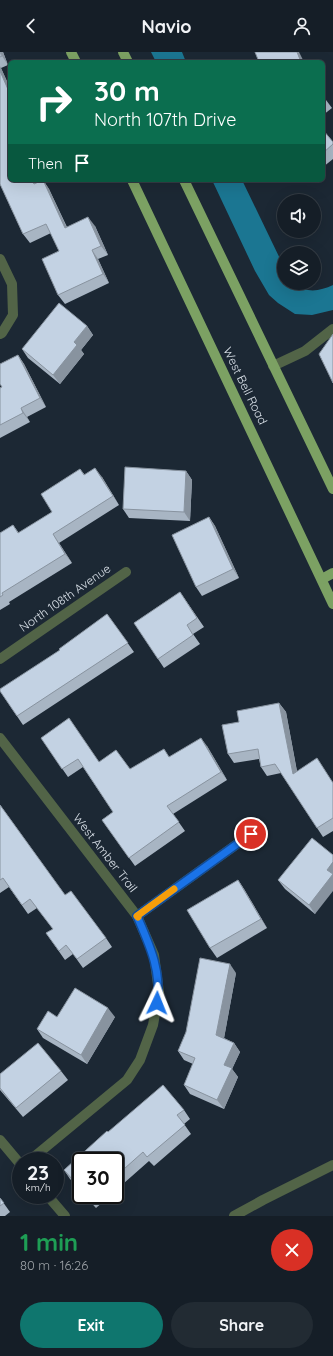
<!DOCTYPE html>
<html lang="en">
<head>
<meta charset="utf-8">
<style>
  :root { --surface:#151e27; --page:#222b33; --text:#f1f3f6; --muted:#9da2a7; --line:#343c44; --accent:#0f766e }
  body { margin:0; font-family:Quicksand,sans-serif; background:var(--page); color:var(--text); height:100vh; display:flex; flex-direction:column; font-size:15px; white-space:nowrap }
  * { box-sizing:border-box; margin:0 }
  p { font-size:13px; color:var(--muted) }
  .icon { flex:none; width:22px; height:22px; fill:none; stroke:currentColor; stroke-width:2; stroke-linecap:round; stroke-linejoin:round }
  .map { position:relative; height:1164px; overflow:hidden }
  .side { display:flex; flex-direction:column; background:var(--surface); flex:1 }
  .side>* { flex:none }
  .banner { position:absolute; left:8px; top:8px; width:317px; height:122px; border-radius:6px; box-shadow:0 4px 16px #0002,0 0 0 1px var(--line); background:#0b6e4f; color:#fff; overflow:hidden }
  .fabs { position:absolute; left:277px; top:142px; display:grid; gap:8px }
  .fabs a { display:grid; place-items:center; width:44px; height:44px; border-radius:50%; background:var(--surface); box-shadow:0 4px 16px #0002,0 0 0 1px var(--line); font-size:20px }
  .speed { position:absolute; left:12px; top:1100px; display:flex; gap:8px; font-size:20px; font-weight:700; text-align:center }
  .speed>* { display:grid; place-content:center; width:52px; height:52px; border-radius:50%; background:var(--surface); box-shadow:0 4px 16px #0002,0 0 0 1px var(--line); line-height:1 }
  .speed small { font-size:10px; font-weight:400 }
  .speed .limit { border:2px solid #111; border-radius:6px; background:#fff; color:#111 }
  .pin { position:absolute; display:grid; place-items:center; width:34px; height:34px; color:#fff; margin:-17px; border:2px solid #fff; border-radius:50%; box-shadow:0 1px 4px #0007 }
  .me { position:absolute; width:44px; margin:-22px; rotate:2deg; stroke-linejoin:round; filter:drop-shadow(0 0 3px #0008) }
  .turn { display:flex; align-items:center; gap:14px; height:84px; padding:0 20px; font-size:18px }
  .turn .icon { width:52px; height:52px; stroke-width:2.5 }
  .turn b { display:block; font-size:28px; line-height:34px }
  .then { display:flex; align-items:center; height:38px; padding:0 20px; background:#0003; gap:8px; font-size:15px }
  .round { display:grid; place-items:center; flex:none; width:42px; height:42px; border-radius:21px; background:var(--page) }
  .overview { display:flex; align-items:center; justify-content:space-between; height:68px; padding:0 20px }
  h1 { font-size:24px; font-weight:700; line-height:30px; color:#1e9e55 }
  .primary-button { display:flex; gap:8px; margin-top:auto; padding:8px 20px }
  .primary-button a { flex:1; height:46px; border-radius:24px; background:var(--accent); color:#fff; font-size:16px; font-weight:700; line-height:46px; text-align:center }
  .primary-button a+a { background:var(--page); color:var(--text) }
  header { display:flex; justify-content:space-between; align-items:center; height:52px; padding:0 20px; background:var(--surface); font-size:18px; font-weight:700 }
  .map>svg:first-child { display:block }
  .water { fill:#1b7692 }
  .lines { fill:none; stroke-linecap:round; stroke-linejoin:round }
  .service { stroke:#526447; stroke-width:10 }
  .minor { stroke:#526447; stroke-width:10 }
  .tertiary { stroke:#526447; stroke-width:10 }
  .primary { stroke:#7ca163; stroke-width:10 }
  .wall { fill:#a8b5c3 }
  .shaded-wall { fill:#88939f }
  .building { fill:#c3d2e3; stroke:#88939f }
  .route-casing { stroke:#114b97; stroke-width:10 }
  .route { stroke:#1a73e8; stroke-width:7 }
  .slow { stroke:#f59e0b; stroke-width:7 }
  .labels { text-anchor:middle; stroke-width:4; stroke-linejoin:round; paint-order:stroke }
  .street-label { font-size:12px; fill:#dbe2ea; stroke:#1c2834 }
</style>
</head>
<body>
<header><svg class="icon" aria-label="back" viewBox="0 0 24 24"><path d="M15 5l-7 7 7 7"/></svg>Navio<svg class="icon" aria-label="person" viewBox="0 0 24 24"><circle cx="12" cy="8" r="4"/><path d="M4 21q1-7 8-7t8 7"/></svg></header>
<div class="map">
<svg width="333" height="1164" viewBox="0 0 333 1164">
  <rect width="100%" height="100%" fill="#1c2834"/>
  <g class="water">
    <path d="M151 0H182L186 10H156Z"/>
    <path d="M212 128H242L284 215V231H295C306 242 320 239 333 233V258L312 263 295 262 278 251 269 243 255 219Z"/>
  </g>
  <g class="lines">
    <path class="service" d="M273 314 305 299 333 277"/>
    <g class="minor">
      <path d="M0 207 12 232 13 263 2 281 0 282"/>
      <path d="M0 607 126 520"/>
      <path d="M0 686 137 864 154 903 159 940 153 973 140 1008 127 1028 29 1109"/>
      <path d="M137 864 251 782"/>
      <path d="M0 1088 21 1113"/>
      <path d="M47 1143 65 1164"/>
    </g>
    <path class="tertiary" d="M234 1164 263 1148 333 1113"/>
    <g class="primary">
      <path d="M71 0 76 10"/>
      <path d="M123 0 128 10"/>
      <path d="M132 128 333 552"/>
      <path d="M184 128 333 437"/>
      <path d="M322 527 333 521"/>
    </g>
  </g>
  <g class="wall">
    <path d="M0 0H3L8 13 1 16 10 36V128H34L36 131 43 128 49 137 67 175 95 174 108 203 98 207 109 231 65 252 58 243 59 199 51 181 30 191 23 182 0 132Z"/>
    <path d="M323 44 332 56 323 63Z"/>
    <path d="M323 78 333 90V107L323 115Z"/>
    <path d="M303 128H308L305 130Z"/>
    <path d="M87 274 93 283 81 298 84 302 60 332 28 306 22 297Z"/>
    <path d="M18 303 24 312 46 355 27 365 30 370 0 386V336L2 335Z"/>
    <path d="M80 417 85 423 102 425 119 453 59 491 72 511 9 550 10 552 0 558V481L13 473 19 481 52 460Z"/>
    <path d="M186 419 192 428 190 469 129 466 123 457Z"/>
    <path d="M209 465 215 474 239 526 202 544 196 535Z"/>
    <path d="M180 540 204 575 193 582 200 592 164 616 134 571Z"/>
    <path d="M107 562 134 600 23 673 0 639 60 598Z"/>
    <path d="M279 651 286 660 297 719 333 730V779L323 785 281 721 267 724 261 715 259 707 234 711 228 702 239 670Z"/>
    <path d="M41 686 99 710 130 717 169 705 207 694 227 728 173 762 185 779 135 814 102 768 113 760 83 715 68 725Z"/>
    <path d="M0 753 65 843 106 886 112 895 83 916 73 902 65 908 46 881 53 877 37 856 28 862 9 835 0 841Z"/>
    <path d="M333 803 315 862 285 837 278 828Z"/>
    <path d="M238 828 244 837 267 876 217 906 210 896Z"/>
    <path d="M236 921 224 986 234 991 240 1000 232 1017 238 1025 224 1057 190 1042 184 1033 193 1012 184 1008 178 999Z"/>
    <path d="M57 965H115L87 1012 43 986 37 977Z"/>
    <path d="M61 1019 68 1028 23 1065 0 1038V1022Z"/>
    <path d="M184 1058 190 1067 184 1072 191 1082 154 1114 149 1109 115 1139V1109H81V1139L70 1127 64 1118 108 1080Z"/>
    <path d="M84 1143H111L96 1156Z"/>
    <path d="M0 1146 10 1160 5 1164H0Z"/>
  </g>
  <g class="shaded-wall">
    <path d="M0 0H3L8 13 2 4Z"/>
    <path d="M297 0H299L304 10H301Z"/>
    <path d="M0 14 10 36V42L0 19Z"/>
    <path d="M43 128 49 137 71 185 65 176Z"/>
    <path d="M88 165 95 174 108 203 101 194Z"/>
    <path d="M92 198 98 207 109 231 103 222Z"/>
    <path d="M87 274 93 283 81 298 84 302 60 332 53 323 74 290Z"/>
    <path d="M18 303 24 312 46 355 40 346Z"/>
    <path d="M21 356 27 365 30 370 23 361Z"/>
    <path d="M95 416 102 425 119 453 113 444Z"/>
    <path d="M186 419 192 428 190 469 184 460Z"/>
    <path d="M209 465 215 474 239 526 233 517Z"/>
    <path d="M53 482 59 491 72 511 65 502Z"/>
    <path d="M279 651 286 660 299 731 293 722Z"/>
    <path d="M201 686 207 694 227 728 221 720Z"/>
    <path d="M333 810V839L315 862 309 853 327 818Z"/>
    <path d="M238 828 244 837 267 876 261 867Z"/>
    <path d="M230 912 236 921 223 992 216 983Z"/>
    <path d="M108 956 115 965 87 1012 81 1003Z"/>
    <path d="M234 991 240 1000 232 1017 238 1025 224 1057 217 1048 224 1013Z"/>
  </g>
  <g class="building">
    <path d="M0 0 2 4 0 5Z"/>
    <path d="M255 0H297L301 10H259Z"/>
    <path d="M0 19 10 42V128H32L34 132 43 128 65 176 88 165 101 194 92 198 103 222 58 243 42 207 59 199 46 172 23 182 0 132Z"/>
    <path d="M323 44 326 47 323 49Z"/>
    <path d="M323 78 333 90V92L323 101Z"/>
    <path d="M59 251 87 274 74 290 77 293 53 323 22 297Z"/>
    <path d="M333 282V331L319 302Z"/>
    <path d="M18 303 40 346 21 356 23 361 0 373V336L2 335 0 332V312Z"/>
    <path d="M125 415 186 419 184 460 123 457Z"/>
    <path d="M95 416 113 444 53 482 65 502 2 541 3 543 0 545V481L13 473 18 481 52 460 41 442 80 417 84 423Z"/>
    <path d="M209 465 233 517 196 535 172 483Z"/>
    <path d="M180 540 197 566 187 573 193 583 158 607 134 571Z"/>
    <path d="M107 562 128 591 17 664 0 639V637L60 598 59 597Z"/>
    <path d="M279 651 293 722 317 706 333 731V766L317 776 275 712 261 715 258 697 228 702 222 673 239 670 237 659Z"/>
    <path d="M69 666 99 710 116 698 130 717 164 697 169 705 201 686 221 720 167 754 179 770 129 806 102 768 113 760 78 707 62 717 41 686Z"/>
    <path d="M0 753 65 843 71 839 106 886 77 907 66 893 59 899 46 881 53 877 30 847 22 853 3 826 0 828Z"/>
    <path d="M312 786 333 803V810L327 818 333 822 309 853 278 828Z"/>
    <path d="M238 828 261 867 210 896 187 858Z"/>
    <path d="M200 906 230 912 216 983 234 991 224 1013 232 1016 217 1048 184 1033 195 1006 178 999 186 980Z"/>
    <path d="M75 936 108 956 81 1003 37 977 48 959 57 965Z"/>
    <path d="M38 991 61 1019 16 1056 0 1036V1022Z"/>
    <path d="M163 1033 184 1058 177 1063 185 1073 147 1105 143 1100 115 1125V1109H81V1137L64 1118 107 1079 108 1080Z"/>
    <path d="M86 1143H94L89 1147Z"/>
    <path d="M0 1146 4 1151 0 1154Z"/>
  </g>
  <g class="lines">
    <g class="route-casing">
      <path id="route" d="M157 951C162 919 149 892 137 864L251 782"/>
    </g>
    <use href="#route" class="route"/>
    <path class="slow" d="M138 865 137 864 174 837"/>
  </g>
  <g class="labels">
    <g class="street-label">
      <text transform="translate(245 334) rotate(64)" y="4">West Bell Road</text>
      <text transform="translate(65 546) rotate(-35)" y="4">North 108th Avenue</text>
      <text transform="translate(105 801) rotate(52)" y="4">West Amber Trail</text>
    </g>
  </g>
</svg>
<div class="fabs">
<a><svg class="icon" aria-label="sound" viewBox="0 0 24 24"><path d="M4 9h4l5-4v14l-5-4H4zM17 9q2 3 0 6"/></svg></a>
<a><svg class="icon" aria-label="layers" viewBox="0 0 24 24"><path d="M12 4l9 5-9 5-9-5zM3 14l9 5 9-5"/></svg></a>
</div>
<div class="speed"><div>23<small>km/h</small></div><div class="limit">30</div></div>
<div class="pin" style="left:251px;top:782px;background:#d93025"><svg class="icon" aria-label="arrive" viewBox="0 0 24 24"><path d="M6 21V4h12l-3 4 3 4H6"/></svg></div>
<svg class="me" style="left:157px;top:951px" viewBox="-20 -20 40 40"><path d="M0-17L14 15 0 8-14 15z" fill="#1a73e8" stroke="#fff" stroke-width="4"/></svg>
<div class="banner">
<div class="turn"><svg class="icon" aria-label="right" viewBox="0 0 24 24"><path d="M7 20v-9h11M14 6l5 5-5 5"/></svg><div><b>30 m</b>North 107th Drive</div></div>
<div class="then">Then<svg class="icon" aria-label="arrive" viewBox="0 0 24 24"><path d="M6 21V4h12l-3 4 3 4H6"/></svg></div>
</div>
</div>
<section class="side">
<div class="overview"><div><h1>1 min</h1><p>80 m · 16:26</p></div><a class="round" style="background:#d93025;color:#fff"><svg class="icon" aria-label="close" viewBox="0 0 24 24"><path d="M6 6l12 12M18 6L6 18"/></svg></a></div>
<div class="primary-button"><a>Exit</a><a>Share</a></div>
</section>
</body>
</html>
